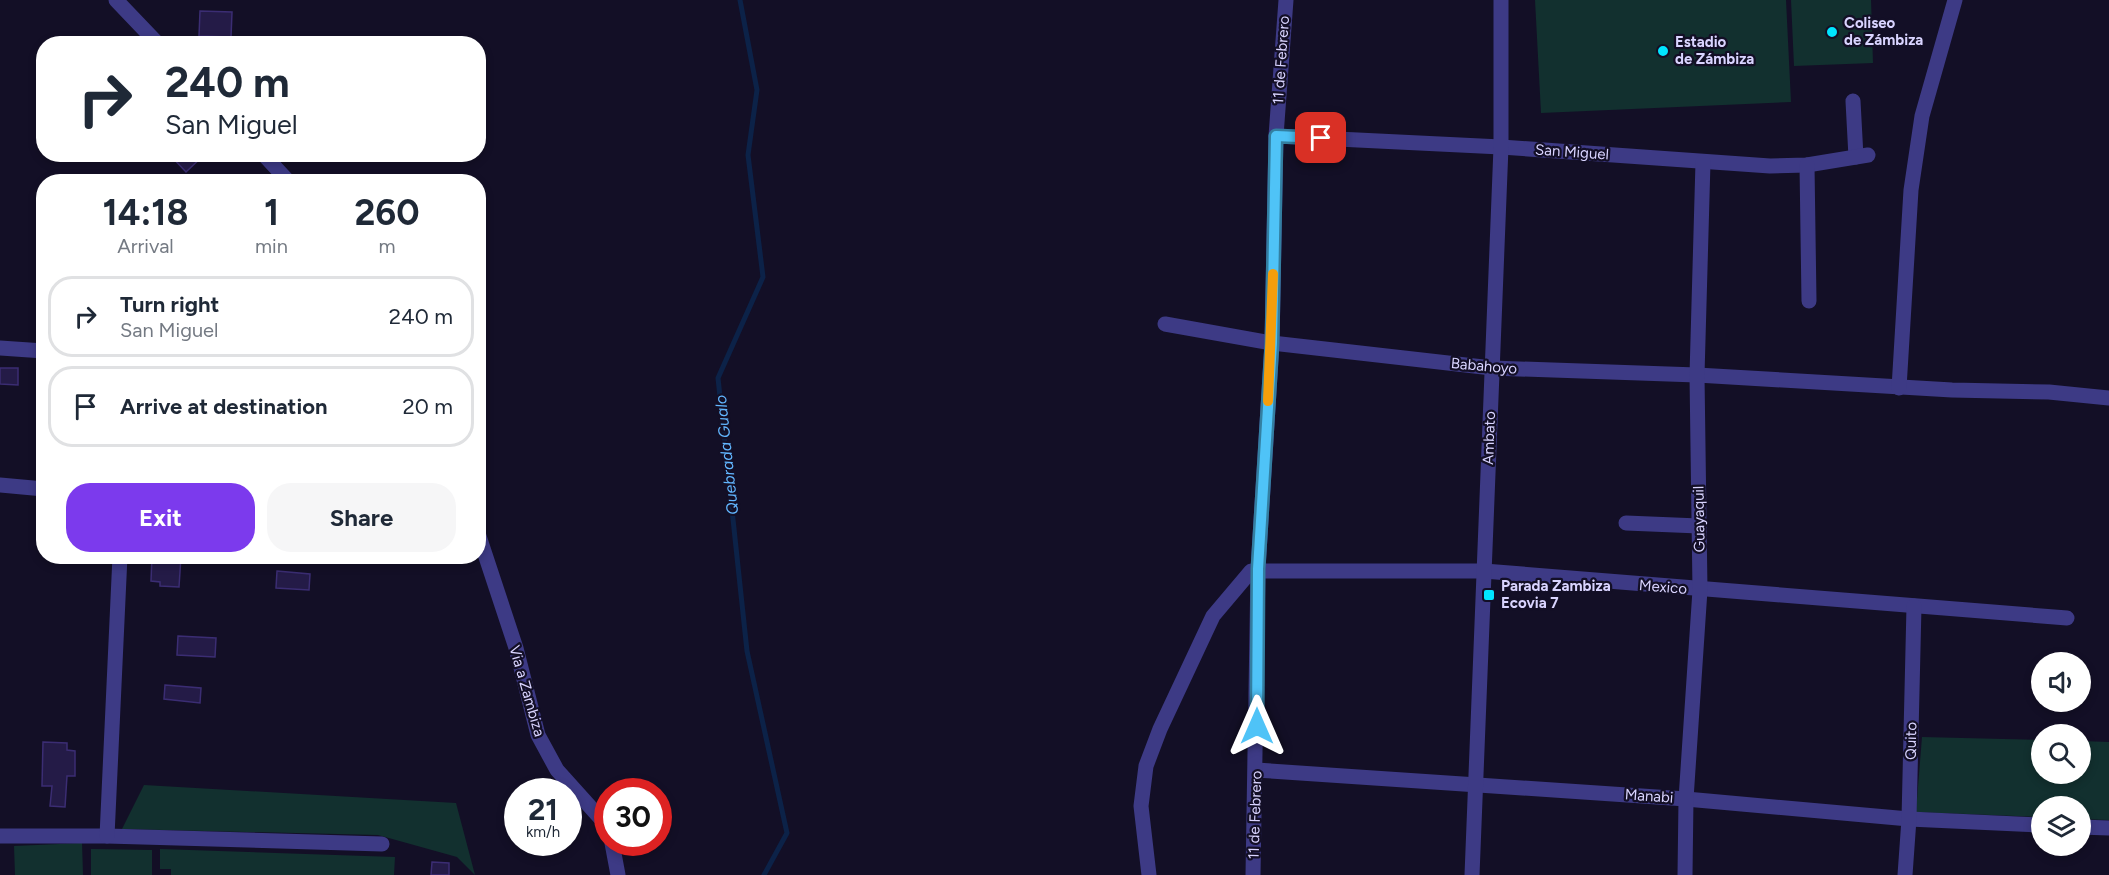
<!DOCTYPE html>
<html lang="en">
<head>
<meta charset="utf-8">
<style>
  :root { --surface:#fff; --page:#f6f6f7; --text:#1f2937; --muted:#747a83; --line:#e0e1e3; --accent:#7c3aed }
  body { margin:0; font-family:Figtree,sans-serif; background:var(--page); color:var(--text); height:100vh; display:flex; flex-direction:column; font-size:22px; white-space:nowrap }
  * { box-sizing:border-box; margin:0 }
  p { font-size:20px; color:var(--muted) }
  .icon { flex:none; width:33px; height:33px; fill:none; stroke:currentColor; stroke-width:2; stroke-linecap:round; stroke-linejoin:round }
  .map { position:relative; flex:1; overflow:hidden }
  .sheet { position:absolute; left:36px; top:174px; width:450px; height:390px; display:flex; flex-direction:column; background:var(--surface); border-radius:24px; box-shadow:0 3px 9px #0003 }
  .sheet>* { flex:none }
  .guide { position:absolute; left:36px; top:36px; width:450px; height:126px; border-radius:24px; box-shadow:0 3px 9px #0003; background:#fff; color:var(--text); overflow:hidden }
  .fabs { position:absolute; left:2031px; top:652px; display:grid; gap:12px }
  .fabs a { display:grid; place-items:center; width:60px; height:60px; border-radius:50%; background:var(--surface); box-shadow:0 3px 9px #0003; font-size:30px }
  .speed { position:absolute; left:504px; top:778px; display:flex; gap:12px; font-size:30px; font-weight:700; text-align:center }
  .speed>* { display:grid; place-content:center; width:78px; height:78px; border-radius:50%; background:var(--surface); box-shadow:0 3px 9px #0003; line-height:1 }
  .speed small { font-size:15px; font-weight:400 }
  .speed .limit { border:9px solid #d22; background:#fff; color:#111 }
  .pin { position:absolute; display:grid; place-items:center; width:51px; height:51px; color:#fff; margin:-26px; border-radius:12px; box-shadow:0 3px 9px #0006 }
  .me { position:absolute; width:66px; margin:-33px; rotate:0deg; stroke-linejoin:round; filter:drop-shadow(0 0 4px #0008) }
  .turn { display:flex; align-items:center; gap:21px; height:126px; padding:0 30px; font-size:27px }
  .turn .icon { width:78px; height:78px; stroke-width:2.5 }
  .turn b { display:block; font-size:42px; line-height:51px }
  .eta { display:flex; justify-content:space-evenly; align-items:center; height:102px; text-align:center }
  .eta b { font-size:36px; font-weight:700; line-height:42px }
  .action { display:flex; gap:12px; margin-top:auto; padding:12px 30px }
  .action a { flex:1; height:69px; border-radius:24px; background:var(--accent); color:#fff; font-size:24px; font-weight:700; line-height:69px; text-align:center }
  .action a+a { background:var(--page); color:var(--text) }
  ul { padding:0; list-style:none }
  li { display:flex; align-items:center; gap:18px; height:81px; margin:0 12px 9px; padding:0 18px; border:3px solid var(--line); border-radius:24px }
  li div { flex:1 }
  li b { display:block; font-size:22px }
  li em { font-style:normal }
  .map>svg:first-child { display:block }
  .green { fill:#12302f }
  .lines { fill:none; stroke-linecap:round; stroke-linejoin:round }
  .stream { stroke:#0c2248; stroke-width:5 }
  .building { fill:#241b47; stroke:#3b2d73; stroke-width:1.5 }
  .minor { stroke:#3d3a85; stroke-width:15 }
  .route-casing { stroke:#337fa1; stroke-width:15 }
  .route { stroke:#4fc3f7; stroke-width:10 }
  .slow { stroke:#f59e0b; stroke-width:10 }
  .poi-dot { fill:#00e5ff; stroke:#130f26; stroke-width:2 }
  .labels { text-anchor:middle; stroke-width:4.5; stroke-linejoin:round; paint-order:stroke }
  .poi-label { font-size:15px; font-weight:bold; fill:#d9d4ff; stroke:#130f26; text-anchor:start }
  .street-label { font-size:15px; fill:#d9d4ff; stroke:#130f26 }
  .water-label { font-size:16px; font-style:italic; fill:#62b6ff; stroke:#130f26 }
</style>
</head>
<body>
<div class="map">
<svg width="2109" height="875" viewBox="0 0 2109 875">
  <rect width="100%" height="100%" fill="#130f26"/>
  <g class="green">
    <path d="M1535 0H1786L1791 102 1541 113Z"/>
    <path d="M1791 0H1871L1873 63 1794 66Z"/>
    <path d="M1922 737 2041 740 2042 774H2080L2081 741 2109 742V820L2081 819 2080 807H2042L2041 817 1916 812Z"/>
    <path d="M144 785 456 803 475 875 457 857 378 835 122 829Z"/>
    <path d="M82 843 83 875H15L14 846Z"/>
    <path d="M91 849 152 850V875H91Z"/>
    <path d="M160 849 395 857 394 875H171V869H160Z"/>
  </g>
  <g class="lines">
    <path class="stream" d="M740 0 757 90 748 155 763 277 718 378 747 651 787 833 764 875"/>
  </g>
  <g class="building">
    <path d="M200 11 232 12 231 37 199 36Z"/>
    <path d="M169 154H205L186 172Z"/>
    <path d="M0 368H18V385L0 384Z"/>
    <path d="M152 556H181L179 587 160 586V582L151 581Z"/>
    <path d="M277 571 310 574 309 590 276 588Z"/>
    <path d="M178 636 216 638 215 657 177 655Z"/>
    <path d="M165 685 201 688 200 703 164 699Z"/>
    <path d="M43 742 67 743V750L75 751V776H67L65 807 50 806 52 786H42Z"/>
    <path d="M432 862 449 863V875H431Z"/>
  </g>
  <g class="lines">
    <g class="minor">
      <path d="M116 0 158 44"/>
      <path d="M1853 101 1856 157"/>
      <path d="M1276 136 1501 147 1770 166 1807 165 1868 155"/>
      <path d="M263 154 289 182"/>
      <path d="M1807 165 1809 301"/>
      <path d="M1165 324 1272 343 1492 368 1697 375 1952 390 2049 392 2109 398"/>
      <path d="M0 348 44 351"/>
      <path d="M1899 388 1911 190 1922 116 1955 0"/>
      <path d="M0 485 44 489"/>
      <path d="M1626 523 1699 526"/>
      <path d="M478 533 516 648 538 735 557 770 602 820 608 833"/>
      <path d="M1256 770 1686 799 1909 819 2042 825"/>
      <path d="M2080 827 2109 828"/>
      <path d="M0 836H107L382 844"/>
      <path d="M107 836 120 556"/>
      <path d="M612 843 618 875"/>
      <path d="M1149 875 1141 806 1146 766 1160 729 1213 616 1251 571H1484L2067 618"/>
      <path d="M1253 875 1258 569 1272 343 1276 136 1286 0"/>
      <path d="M1472 875 1501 147V0"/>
      <path d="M1685 875 1686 799 1700 590 1697 375 1703 162"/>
      <path d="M1905 875 1909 819 1914 606"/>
    </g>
  </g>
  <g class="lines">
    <g class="route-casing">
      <path id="route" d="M1257 726 1258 569 1272 343 1276 136 1321 138"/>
    </g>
    <use href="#route" class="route"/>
    <path class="slow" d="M1268 401 1273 274"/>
  </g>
  <g class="poi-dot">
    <circle cx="1832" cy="32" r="6"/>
    <circle cx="1663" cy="51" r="6"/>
    <rect x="1483" y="589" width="12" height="12" rx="3"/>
  </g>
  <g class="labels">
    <g class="poi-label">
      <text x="1844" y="28">Coliseo<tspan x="1844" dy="17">de Zámbiza</tspan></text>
      <text x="1675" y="47">Estadio<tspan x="1675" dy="17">de Zámbiza</tspan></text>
      <text x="1501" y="591">Parada Zambiza<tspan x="1501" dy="17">Ecovia 7</tspan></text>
    </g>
    <g class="street-label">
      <text transform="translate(1281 60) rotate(-86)" y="5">11 de Febrero</text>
      <text transform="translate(1572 152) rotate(4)" y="5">San Miguel</text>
      <text transform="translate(1484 366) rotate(5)" y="5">Babahoyo</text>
      <text transform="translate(1489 438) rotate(-88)" y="5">Ambato</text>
      <text transform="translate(1699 519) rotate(-91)" y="5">Guayaquil</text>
      <text transform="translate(1663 587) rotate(5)" y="5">Mexico</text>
      <text transform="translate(527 691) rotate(74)" y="5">Via a Zambiza</text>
      <text transform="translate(1911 741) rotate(-89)" y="5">Quito</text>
      <text transform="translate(1649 796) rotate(4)" y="5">Manabi</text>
      <text transform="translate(1255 815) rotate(-88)" y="5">11 de Febrero</text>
    </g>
    <g class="water-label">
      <text transform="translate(726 455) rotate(-96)" y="6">Quebrada Gualo</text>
    </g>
  </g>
</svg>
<div class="fabs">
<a><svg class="icon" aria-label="sound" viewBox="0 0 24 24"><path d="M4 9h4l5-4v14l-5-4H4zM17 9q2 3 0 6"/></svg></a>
<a><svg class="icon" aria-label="search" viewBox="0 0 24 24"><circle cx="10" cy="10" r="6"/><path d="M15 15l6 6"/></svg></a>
<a><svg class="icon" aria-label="layers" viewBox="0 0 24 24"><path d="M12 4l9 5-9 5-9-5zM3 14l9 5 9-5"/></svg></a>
</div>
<div class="speed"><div>21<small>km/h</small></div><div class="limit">30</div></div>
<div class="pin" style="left:1321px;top:138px;background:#d93025"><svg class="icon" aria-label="arrive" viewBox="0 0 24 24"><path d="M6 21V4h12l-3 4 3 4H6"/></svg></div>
<svg class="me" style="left:1257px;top:726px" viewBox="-20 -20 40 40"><path d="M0-17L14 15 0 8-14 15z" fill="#4fc3f7" stroke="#fff" stroke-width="4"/></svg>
<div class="guide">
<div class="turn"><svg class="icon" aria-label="right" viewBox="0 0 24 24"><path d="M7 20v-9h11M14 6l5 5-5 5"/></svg><div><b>240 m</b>San Miguel</div></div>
</div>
<section class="sheet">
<div class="eta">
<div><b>14:18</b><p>Arrival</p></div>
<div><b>1</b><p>min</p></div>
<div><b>260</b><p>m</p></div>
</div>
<ul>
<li><svg class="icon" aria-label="right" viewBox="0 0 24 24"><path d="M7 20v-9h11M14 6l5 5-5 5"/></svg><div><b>Turn right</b><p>San Miguel</p></div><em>240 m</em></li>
<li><svg class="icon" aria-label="arrive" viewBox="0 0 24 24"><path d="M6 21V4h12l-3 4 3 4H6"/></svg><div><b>Arrive at destination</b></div><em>20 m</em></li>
</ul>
<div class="action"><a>Exit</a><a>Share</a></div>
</section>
</div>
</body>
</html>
